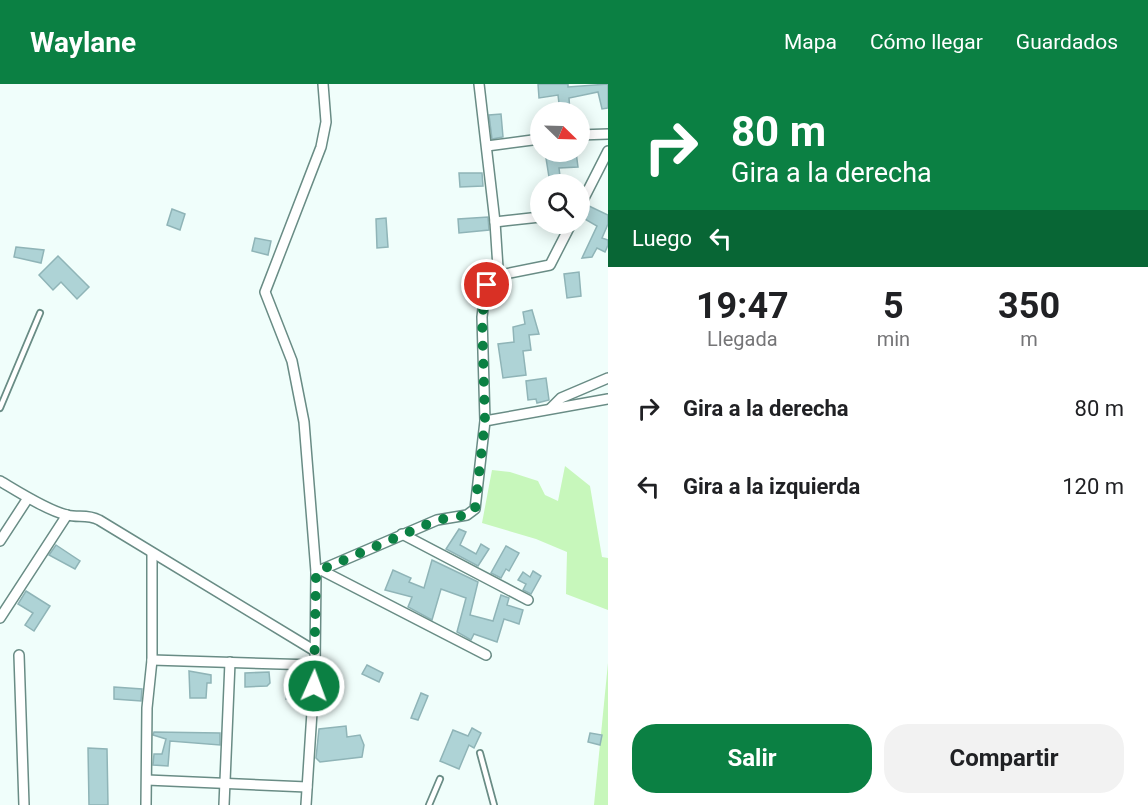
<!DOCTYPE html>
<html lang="es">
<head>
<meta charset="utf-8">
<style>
  :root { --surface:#fff; --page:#f2f2f2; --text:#202124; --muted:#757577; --accent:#0b8043 }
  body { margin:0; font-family:Roboto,sans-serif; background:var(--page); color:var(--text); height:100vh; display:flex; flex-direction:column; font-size:22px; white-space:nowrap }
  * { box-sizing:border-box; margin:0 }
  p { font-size:20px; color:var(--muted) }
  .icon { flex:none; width:33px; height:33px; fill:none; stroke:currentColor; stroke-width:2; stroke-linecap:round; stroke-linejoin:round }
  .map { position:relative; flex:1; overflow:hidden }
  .side { display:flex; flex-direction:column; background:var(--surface); width:540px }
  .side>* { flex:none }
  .top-card { background:#0b8043; color:#fff; overflow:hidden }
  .needle { width:39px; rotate:113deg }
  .buttons { position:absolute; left:530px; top:18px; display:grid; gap:12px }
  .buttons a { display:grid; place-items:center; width:60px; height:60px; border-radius:50%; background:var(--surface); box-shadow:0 3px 15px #0003; font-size:30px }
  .pin { position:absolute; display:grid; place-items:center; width:51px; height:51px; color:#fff; margin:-26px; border:3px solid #fff; border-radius:50%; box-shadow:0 2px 6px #0007 }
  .me { position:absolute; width:66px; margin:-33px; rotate:2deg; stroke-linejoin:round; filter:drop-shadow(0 0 4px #0008) }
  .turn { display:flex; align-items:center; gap:21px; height:126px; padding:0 24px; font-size:27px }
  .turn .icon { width:78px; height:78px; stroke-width:2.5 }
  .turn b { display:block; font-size:42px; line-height:51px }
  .then { display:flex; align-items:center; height:57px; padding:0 24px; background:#0003; gap:12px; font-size:22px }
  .eta { display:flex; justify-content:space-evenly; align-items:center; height:102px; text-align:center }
  .eta b { font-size:36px; font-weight:700; line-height:42px }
  .primary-button { display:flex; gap:12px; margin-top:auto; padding:12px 24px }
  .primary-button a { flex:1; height:69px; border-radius:24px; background:var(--accent); color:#fff; font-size:24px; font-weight:700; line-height:69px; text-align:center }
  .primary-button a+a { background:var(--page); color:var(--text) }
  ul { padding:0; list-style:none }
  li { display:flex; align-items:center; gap:18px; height:78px; padding:0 24px }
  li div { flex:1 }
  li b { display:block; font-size:22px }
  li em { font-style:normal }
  header { display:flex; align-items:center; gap:36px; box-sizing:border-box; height:84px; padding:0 30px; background:var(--accent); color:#fff }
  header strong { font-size:28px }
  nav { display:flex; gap:33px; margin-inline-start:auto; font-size:21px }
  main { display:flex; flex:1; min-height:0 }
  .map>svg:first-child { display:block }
  .green { fill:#c7f7bb }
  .building { fill:#aed3d6; stroke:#8fb4b7; stroke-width:1.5 }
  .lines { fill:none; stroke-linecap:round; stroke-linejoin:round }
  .lane-casing { stroke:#698c85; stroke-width:8 }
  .street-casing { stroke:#698c85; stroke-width:12 }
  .lane { stroke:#fff; stroke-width:4.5 }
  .street { stroke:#fff; stroke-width:9 }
  .route { stroke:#0b8043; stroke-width:10; stroke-dasharray:0 18 }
</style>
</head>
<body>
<header>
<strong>Waylane</strong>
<nav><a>Mapa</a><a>Cómo llegar</a><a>Guardados</a></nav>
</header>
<main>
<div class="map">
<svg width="608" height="721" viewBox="0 0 608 721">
  <rect width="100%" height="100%" fill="#f0fefb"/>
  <g class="green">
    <path d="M565 382 590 402 602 473 608 474V526L566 510 567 468 536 455 482 439 492 386 510 388 538 397 545 411 558 417Z"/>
    <path d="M608 579V721H594Z"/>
  </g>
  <g class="building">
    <path d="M538 0H568V3L608 0V24L602 25 598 8 569 14 570 28H560L558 11 539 14Z"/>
    <path d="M501 30 503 53 492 55 489 31Z"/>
    <path d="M545 68H576L578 83 559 84 560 92 549 93Z"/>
    <path d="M459 89H482L483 102 460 103Z"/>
    <path d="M589 122 608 131V140L602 154 608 156V161L605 168 597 164 592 173 582 174 597 142 583 134Z"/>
    <path d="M172 125 185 130 180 146 167 141Z"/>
    <path d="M488 133 489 146 459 149 458 135Z"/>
    <path d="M386 134 388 163 377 164 376 135Z"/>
    <path d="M255 154 271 157 268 171 252 167Z"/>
    <path d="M16 163 44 166 41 179 14 173Z"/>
    <path d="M58 172 89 203 77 215 61 198 53 206 39 191Z"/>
    <path d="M579 188 581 212 567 214 564 190Z"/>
    <path d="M532 226 539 250 529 251 531 266 523 267 526 291 503 294 498 260 514 258 513 243 525 240 523 228Z"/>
    <path d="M546 294 549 316 537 319 536 315 528 316 526 297Z"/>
    <path d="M459 445 466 448 460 461 476 470 481 460 489 465 478 482 446 465Z"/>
    <path d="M56 461 80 477 75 485 49 471Z"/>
    <path d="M506 462 519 469 509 487 506 485 501 494 491 489Z"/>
    <path d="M432 476 478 498 470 531 493 537 501 511 509 514 507 521 523 526 519 540 504 535 497 558 474 550 471 556 457 548 466 514 441 505 432 536 408 523 412 513 385 506 393 486 411 494 409 498 424 504Z"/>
    <path d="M533 487 541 492 531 510 523 506 526 500 518 496 523 488 530 493Z"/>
    <path d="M26 507 50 522 34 547 25 541 33 529 18 520Z"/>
    <path d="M367 581 383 589 379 598 362 590Z"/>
    <path d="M189 587 211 591V599H207L206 614H190Z"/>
    <path d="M269 588 270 599 267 602 245 603V589Z"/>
    <path d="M287 592 304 593 307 596 305 617 286 615Z"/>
    <path d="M114 603 142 605 141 617 114 615Z"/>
    <path d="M421 609 428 612 418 636 411 634Z"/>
    <path d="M346 642 347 653 360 651 364 661 362 673 320 678 316 674 319 645Z"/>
    <path d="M472 644 481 649 474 664 469 661 459 685 440 677 453 646 468 652Z"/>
    <path d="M154 648 220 649V661L170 657 168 682 153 681 154 670H162L166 655 153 651Z"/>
    <path d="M590 649 602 651 600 661 588 658Z"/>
    <path d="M88 664 107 665 108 721H89Z"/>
  </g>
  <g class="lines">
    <g class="lane-casing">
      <g id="lane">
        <path d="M0 324 40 229"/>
        <path d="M480 669 494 721"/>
        <path d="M429 721 440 695"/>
      </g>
    </g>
    <g class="street-casing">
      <g id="street">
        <path d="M579 51 608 50"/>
        <path d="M487 62 540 55"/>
        <path d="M579 124 608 67"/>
        <path d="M495 138 540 133"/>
        <path d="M495 192 550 181 571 140"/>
        <path d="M551 324 561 314 608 294"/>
        <path d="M485 337 608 315"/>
        <path d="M0 397C17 407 48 427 67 431 78 434 87 430 99 436L315 567"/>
        <path d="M402 450 528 516"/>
        <path d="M0 457 28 414"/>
        <path d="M321 486 486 571"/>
        <path d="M316 488 437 436 467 431 475 425 485 337 482 233 485 208 498 184 495 138 479 0"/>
        <path d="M0 534 67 431"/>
        <path d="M19 571 24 721"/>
        <path d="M152 576 315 581"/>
        <path d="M147 696 307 703"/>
        <path d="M146 721 147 624 152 576V470"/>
        <path d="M224 721 230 578"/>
        <path d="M306 721 315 581 316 488 304 338 292 277 265 208 321 63 326 38 323 0"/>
      </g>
    </g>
    <use href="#lane" class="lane"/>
    <use href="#street" class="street"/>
  </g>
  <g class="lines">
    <path class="route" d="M314 602 316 488 437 436 467 431 475 425 485 337 482 233 487 201"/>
  </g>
</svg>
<div class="buttons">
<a><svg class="needle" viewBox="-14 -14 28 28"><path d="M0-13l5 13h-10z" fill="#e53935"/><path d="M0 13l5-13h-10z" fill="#757577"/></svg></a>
<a><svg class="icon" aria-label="search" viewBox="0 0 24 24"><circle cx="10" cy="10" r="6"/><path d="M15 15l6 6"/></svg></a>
</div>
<div class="pin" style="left:487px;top:201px;background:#d93025"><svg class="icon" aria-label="arrive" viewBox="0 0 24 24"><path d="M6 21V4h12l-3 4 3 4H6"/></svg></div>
<svg class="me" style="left:314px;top:602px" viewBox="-20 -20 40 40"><circle r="17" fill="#0b8043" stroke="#fff" stroke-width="3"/><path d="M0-11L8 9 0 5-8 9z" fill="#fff"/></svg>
</div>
<section class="side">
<div class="top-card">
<div class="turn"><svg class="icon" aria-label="right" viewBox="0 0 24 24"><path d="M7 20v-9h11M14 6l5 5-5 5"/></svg><div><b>80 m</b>Gira a la derecha</div></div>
<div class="then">Luego<svg class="icon" aria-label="left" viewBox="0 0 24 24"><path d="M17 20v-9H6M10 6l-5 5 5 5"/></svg></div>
</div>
<div class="eta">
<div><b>19:47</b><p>Llegada</p></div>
<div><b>5</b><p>min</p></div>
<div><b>350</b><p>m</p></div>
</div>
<ul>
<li><svg class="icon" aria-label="right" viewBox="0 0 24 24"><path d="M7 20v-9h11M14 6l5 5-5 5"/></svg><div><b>Gira a la derecha</b></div><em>80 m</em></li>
<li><svg class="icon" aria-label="left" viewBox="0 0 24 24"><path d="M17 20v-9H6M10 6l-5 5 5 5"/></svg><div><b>Gira a la izquierda</b></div><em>120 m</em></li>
</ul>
<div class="primary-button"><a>Salir</a><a>Compartir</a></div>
</section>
</main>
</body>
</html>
